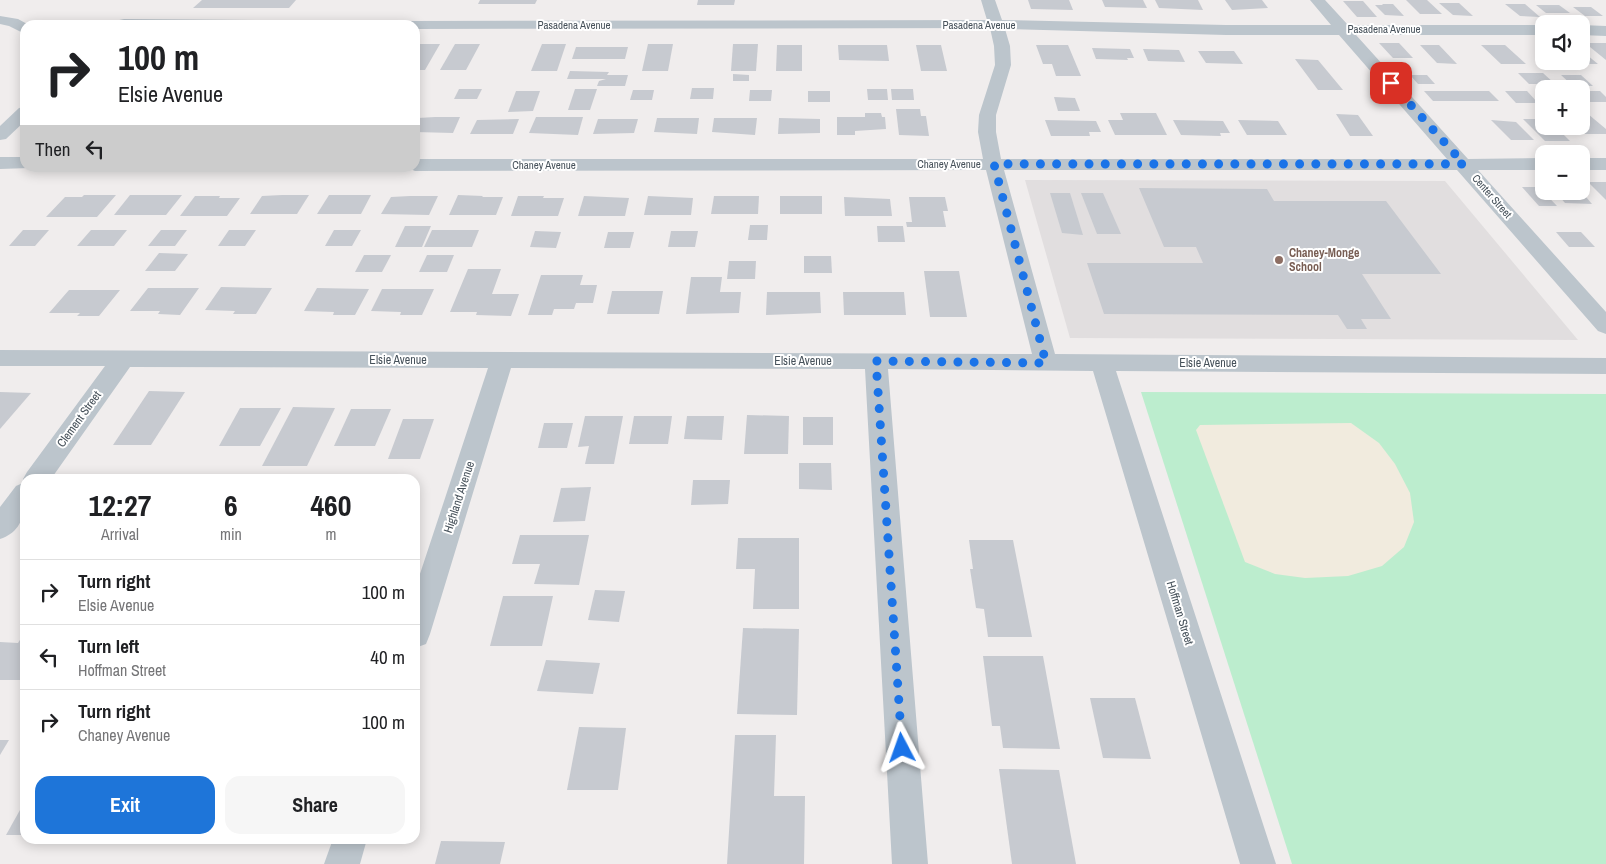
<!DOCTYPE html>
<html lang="en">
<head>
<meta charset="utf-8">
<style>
  :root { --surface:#fff; --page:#f6f6f6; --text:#202124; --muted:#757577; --line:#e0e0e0; --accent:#1e75d9 }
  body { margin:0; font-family:"Archivo Narrow",sans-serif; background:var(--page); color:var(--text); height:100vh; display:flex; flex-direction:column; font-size:19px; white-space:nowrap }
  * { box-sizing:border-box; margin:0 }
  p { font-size:16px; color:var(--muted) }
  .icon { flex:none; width:28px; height:28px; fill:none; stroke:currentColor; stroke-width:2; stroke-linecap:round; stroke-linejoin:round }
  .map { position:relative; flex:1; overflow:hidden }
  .sheet { position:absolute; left:20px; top:474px; width:400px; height:370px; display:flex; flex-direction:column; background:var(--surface); border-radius:15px; box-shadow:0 2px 12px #0003 }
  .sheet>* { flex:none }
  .banner { position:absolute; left:20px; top:20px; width:400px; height:152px; border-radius:15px; box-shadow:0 2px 12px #0003; background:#fff; color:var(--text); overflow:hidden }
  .tools { position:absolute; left:1535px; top:15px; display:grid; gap:10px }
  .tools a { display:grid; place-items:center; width:55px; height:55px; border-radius:10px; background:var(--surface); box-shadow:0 2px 12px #0003; font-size:25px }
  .pin { position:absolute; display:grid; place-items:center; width:42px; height:42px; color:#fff; margin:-21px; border-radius:10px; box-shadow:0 2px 8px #0006 }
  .me { position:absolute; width:55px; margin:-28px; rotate:356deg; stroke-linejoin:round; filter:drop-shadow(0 0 4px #0008) }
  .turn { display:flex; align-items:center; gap:18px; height:105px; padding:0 15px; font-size:22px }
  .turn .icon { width:65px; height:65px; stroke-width:2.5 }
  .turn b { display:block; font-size:35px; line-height:42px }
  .then { display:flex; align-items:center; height:48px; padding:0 15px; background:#0003; gap:10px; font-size:19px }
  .eta { display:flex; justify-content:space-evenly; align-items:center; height:85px; text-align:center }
  .eta b { font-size:30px; font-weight:700; line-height:35px }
  .primary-button { display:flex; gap:10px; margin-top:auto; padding:10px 15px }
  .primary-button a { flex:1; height:58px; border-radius:15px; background:var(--accent); color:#fff; font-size:20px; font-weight:700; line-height:58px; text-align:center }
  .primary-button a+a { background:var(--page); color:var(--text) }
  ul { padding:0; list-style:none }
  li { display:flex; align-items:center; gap:15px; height:65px; padding:0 15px; border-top:1px solid var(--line) }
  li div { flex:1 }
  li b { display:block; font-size:19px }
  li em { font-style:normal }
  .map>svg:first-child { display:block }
  .education { fill:#e1dedf }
  .green { fill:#bcedce }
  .sand { fill:#f1ebde }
  .building { fill:#c7cad0 }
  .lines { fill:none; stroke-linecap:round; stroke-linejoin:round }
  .minor { fill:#bcc5cc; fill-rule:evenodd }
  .route { stroke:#1a73e8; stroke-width:9; stroke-dasharray:0 16.2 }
  .education-dot { fill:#8d6e63; stroke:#fff; stroke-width:2 }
  .labels { text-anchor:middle; stroke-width:4; stroke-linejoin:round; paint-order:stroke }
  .far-street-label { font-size:11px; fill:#46515a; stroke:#fff }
  .education-label { font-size:12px; font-weight:bold; fill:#785e54; stroke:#fff; text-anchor:start }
  .street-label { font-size:12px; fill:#46515a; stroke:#fff }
</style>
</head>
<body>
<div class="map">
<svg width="1606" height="864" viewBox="0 0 1606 864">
  <rect width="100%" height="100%" fill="#f0eded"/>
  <path class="education" d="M1025 180 1445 181 1578 340 1070 338Z"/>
  <path class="green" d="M1141 392 1606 394V864H1292Z"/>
  <path class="sand" d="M1351 423 1379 443 1395 464 1410 493 1414 522 1404 547 1382 566 1348 576 1305 578 1275 574 1245 562 1196 430 1200 425Z"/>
  <g class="building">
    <path d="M202 0H296L289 8H193Z"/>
    <path d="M480 0H537L535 4H478Z"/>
    <path d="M698 0H735L734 5H697Z"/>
    <path d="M1028 0H1069L1073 10 1031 9Z"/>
    <path d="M1102 0H1143L1147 8 1105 7Z"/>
    <path d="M1155 0H1198L1203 10 1159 8Z"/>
    <path d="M1225 0H1262L1268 8 1232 10Z"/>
    <path d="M1406 0H1427L1442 14H1420Z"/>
    <path d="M1343 1H1363L1377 17H1357Z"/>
    <path d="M1439 3H1459L1473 16 1453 15Z"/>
    <path d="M1382 4H1393L1404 16 1385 15 1375 5H1383Z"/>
    <path d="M1505 4H1525L1540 17 1520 16Z"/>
    <path d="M1536 5H1559L1570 13H1546Z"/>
    <path d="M1573 7H1591L1603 16H1585Z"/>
    <path d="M1379 43H1399L1413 58H1393Z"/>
    <path d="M1585 43H1606V60Z"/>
    <path d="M415 44H440L425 70H415Z"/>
    <path d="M455 44H480L466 70H440Z"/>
    <path d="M542 44H566L557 71H531Z"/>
    <path d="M648 44H673L668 71H642Z"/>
    <path d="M733 44H758L756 71H731Z"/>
    <path d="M777 45H802V71H776Z"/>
    <path d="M838 45H887L889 61 839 60Z"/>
    <path d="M916 45H941L947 71H921Z"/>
    <path d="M1036 45H1068L1081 76H1056L1052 64H1043Z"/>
    <path d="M1420 45H1439L1457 64 1437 63Z"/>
    <path d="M1481 45H1505L1526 64H1501Z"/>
    <path d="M576 47H628L625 59H572Z"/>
    <path d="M1092 48 1130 49 1134 58H1127L1128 60 1096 59Z"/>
    <path d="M1143 49 1179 50 1185 62 1148 61Z"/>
    <path d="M1581 50 1598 64H1576L1573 61H1581Z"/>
    <path d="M1198 51H1234L1243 64 1206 63Z"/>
    <path d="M1295 59 1318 60 1343 90H1318Z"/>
    <path d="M570 71 609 72 607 75H628L625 86H597L599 81 606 79H567Z"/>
    <path d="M1518 73H1543L1555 84H1529Z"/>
    <path d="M733 74 749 75V81H733Z"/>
    <path d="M1410 75H1427L1435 84H1418Z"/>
    <path d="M1561 75H1581L1593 86H1573Z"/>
    <path d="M692 88H714L713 99H690Z"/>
    <path d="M459 89H482L477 99H454Z"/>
    <path d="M575 89H597L590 110H568Z"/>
    <path d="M867 89H887L888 100H868Z"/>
    <path d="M891 89H913L914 100H892Z"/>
    <path d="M633 90H654L652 100H630Z"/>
    <path d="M750 90H772L771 101H749Z"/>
    <path d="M516 91H540L533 111 508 112Z"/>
    <rect x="808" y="91" width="22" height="11"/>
    <path d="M1424 91H1489L1499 101H1433Z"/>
    <path d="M1505 91H1527L1538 103H1516Z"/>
    <path d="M1581 91H1600L1606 97V102H1589L1581 95Z"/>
    <path d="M1054 97 1075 98 1080 111H1058Z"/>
    <path d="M896 109H920L921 116H926L929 136 899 135Z"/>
    <path d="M865 113H881L882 117H885L886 129 855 131V135H837V117H865Z"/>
    <path d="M1120 113H1156L1167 135H1115L1108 120H1123Z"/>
    <path d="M1336 114 1358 115 1373 136H1350Z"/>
    <path d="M1581 114H1588L1606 129V134H1583L1574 126H1581Z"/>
    <path d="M435 117H460L453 133 415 132V124L418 118Z"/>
    <path d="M536 117H583L578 135 529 133Z"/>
    <path d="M657 118H699L697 134 654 132Z"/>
    <path d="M714 118H757L755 135 712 132Z"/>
    <path d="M779 118 820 119V133L778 134Z"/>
    <path d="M519 119 513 134H470L477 120Z"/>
    <path d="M598 119H638L634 133 593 134Z"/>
    <path d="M1523 119H1544V126H1555L1570 141H1545Z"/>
    <path d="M1045 120 1096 121 1101 132H1089L1090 136H1051Z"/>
    <path d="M1173 120 1223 121 1230 133H1220L1221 136 1181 135Z"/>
    <path d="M1238 120 1278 121 1287 135H1247Z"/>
    <path d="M1491 120 1516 122 1534 140H1511Z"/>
    <path d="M1588 182H1606V200Z"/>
    <path d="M1522 187H1539L1557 206H1539Z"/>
    <path d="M1139 188 1267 189 1274 201H1386L1441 274H1362L1391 319H1361L1367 329H1347L1338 315 1104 314 1087 263H1203L1196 247H1164Z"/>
    <path d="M1555 191H1581L1592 204 1565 203Z"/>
    <path d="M1050 193H1070L1083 235 1062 233Z"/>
    <path d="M1081 193H1103L1121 234H1097Z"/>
    <path d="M84 195H116L97 217H46L65 197H82Z"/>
    <path d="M130 195H182L166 215H114Z"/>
    <path d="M282 195H309L297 214H250L262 196Z"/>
    <path d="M329 195H371L361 214H317Z"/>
    <path d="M458 195 483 196 482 197H503L496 215H449Z"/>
    <path d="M195 196H220L219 198H240L227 216H180Z"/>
    <path d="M410 196H438L429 215 381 214 391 197Z"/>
    <path d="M518 196H544L543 198H564L558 216H511Z"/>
    <path d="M584 196 629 198 625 216H578Z"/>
    <path d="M648 196 693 198 691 215H644Z"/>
    <path d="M714 196H759L758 214H711Z"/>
    <rect x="780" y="196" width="42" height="18"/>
    <path d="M844 197 890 199 892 216H845Z"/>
    <path d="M909 197H945L948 211H943L946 227H907L906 222H912Z"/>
    <path d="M750 225H768L767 240H748Z"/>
    <path d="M405 226H431L422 247H395Z"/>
    <path d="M877 226H903L905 242H878Z"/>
    <path d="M23 230H49L35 246H9Z"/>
    <path d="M91 230H127L114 246H77Z"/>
    <path d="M161 230H187L175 246H148Z"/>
    <path d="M229 230H256L245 246H218Z"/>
    <path d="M334 230H361L352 246H325Z"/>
    <path d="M432 230H479L472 247H424Z"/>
    <path d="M535 231 561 232 556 248 530 247Z"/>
    <path d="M671 231H698L695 247H668Z"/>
    <path d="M608 232H634L630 248H604Z"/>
    <path d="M1556 232H1581L1595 247H1569Z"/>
    <path d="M159 253 188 254 175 271H145Z"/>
    <path d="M364 255H391L382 272H355Z"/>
    <path d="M427 255H454L447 272H419Z"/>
    <path d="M804 256H831L832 273H804Z"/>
    <path d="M729 261H756L755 279H727Z"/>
    <path d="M468 269H501L492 294H519L511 316 476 315 477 312H450Z"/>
    <path d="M924 271H959L967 317H930Z"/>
    <path d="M541 275H583L580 285H597L593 303H576L574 309H554L552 315H528Z"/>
    <path d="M691 277H722L720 292H741L739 313 686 314Z"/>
    <path d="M221 287 272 288 256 314H233L235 311 205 310Z"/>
    <path d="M148 288H199L180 315 158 314 160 311H130Z"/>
    <path d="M317 288 369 289 355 315H333L334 312 304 311Z"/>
    <path d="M382 289H434L422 315H400L401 312 371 311Z"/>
    <path d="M69 290H120L99 316H77L80 313H49Z"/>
    <path d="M612 291H663L659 314H607Z"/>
    <path d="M767 292H820L821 313 766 315Z"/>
    <path d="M843 292H904L906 315H844Z"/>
    <path d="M149 391 185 392 151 445H113Z"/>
    <path d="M0 392 31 393 0 429Z"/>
    <path d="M293 407 335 408 307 466H262Z"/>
    <path d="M240 408H281L260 446H219Z"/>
    <path d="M351 409H391L375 446H334Z"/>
    <path d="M747 415 789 416 788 454H744Z"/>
    <path d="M585 416H623L614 464H585L589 446 578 447Z"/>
    <path d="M634 416H672L668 444H629Z"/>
    <path d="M687 416H724L722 440 684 439Z"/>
    <rect x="803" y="417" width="30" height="28"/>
    <path d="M403 419H434L420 459H388Z"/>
    <path d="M544 423H573L567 448H538Z"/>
    <path d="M799 463H831L832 490 799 489Z"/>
    <path d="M693 480H730L728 504 691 505Z"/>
    <path d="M591 487 585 521 553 522 561 488Z"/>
    <path d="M520 535H589L579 585 534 584 540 564H512Z"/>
    <path d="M738 538H799V609H753L755 569H736Z"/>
    <path d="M969 540H1013L1032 637H988L984 609 976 608 970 569H973Z"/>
    <path d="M595 590 625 591 619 622 588 620Z"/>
    <path d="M503 596H553L542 646H490Z"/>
    <path d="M743 628 799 629 797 715 737 714Z"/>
    <path d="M25 632V680H0V642L18 643Z"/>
    <path d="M983 656H1043L1060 749 1003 748 1000 726H992Z"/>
    <path d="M546 660 600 663 593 694 537 691Z"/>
    <path d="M1090 698H1135L1151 759 1103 758Z"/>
    <path d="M579 727 626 728 618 790H567Z"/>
    <path d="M735 735H776L774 796H805L804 864H727Z"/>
    <path d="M0 740H9L0 755Z"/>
    <path d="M999 769 1059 770 1076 864H1012Z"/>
    <path d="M25 801V835H6Z"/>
    <path d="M441 841 505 842 500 864H435Z"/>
  </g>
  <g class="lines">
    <g class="minor">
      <path d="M981 0H995L1002 20 1226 25H1331L1310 0H1325L1348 25H1544V35H1356L1468 159 1544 158V170H1478L1606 312V334L1598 331 1457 170H1004L1055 354 1606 358V374L1116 371 1276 864H1240L1093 371 888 369 928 864H892L865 369 511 368 430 634 426 644 415 648V589L488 368 130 367 51 479H25C25 503 28 530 0 539V507L16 486 25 482 23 479 27 472 105 366H0V350L1032 354 986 170 415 171 408 168H415V159H983L978 132 979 115 995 65 994 46 990 28 415 29V25H108L110 22 124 19 413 21 987 20ZM1005 29 1226 35H1339L1447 159H1001L996 132V115L1011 65 1010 46Z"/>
      <path d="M0 16 18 19 29 25H25V34L9 26 0 24Z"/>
      <path d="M1581 25 1606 26V36L1581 35Z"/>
      <path d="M25 107V121L6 139 0 140V126L19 108Z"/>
      <path d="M0 157H25V168H29L0 169Z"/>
      <rect x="1581" y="158" width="25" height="12"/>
      <path d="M333 839H367L360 864H324Z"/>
    </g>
  </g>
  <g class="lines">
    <path class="route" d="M902 748 876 361 1046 363 994 164H1464L1391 83"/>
  </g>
  <circle class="education-dot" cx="1279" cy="260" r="5"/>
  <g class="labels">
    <g class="far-street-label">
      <text x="574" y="29">Pasadena Avenue</text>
      <text x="979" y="29">Pasadena Avenue</text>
      <text x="1384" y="33">Pasadena Avenue</text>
      <text x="949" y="168">Chaney Avenue</text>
      <text x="544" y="169">Chaney Avenue</text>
      <text transform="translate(1492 196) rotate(49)" y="4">Center Street</text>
    </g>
    <g class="education-label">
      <text x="1289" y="257">Chaney-Monge<tspan x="1289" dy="14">School</tspan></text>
    </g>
    <g class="street-label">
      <text x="398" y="364">Elsie Avenue</text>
      <text x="803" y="365">Elsie Avenue</text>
      <text x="1208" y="367">Elsie Avenue</text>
      <text transform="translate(79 419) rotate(-54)" y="4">Clement Street</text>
      <text transform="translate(459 497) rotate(-72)" y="4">Highland Avenue</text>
      <text transform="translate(1180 613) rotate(73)" y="4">Hoffman Street</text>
    </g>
  </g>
</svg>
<div class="tools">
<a><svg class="icon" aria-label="sound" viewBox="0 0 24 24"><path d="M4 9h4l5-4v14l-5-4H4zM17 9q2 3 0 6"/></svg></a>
<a>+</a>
<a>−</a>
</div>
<div class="pin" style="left:1391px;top:83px;background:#d93025"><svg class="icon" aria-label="arrive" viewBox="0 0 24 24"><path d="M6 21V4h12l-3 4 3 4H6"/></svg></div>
<svg class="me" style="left:902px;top:748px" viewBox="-20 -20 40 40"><path d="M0-17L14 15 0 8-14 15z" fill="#1a73e8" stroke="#fff" stroke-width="4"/></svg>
<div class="banner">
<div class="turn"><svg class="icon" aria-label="right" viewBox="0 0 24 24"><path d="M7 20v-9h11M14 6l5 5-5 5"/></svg><div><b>100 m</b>Elsie Avenue</div></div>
<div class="then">Then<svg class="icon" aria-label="left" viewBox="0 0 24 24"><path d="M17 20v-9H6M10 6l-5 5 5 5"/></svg></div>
</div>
<section class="sheet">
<div class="eta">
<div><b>12:27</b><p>Arrival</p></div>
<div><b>6</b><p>min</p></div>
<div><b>460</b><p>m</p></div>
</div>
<ul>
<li><svg class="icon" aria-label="right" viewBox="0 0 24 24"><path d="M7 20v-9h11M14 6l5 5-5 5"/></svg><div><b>Turn right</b><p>Elsie Avenue</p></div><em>100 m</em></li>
<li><svg class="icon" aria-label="left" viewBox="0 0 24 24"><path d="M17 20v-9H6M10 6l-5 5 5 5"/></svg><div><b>Turn left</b><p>Hoffman Street</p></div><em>40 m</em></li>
<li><svg class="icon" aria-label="right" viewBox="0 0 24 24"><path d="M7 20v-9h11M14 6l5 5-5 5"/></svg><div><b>Turn right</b><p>Chaney Avenue</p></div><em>100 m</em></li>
</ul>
<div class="primary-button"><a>Exit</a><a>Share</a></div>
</section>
</div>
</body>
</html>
